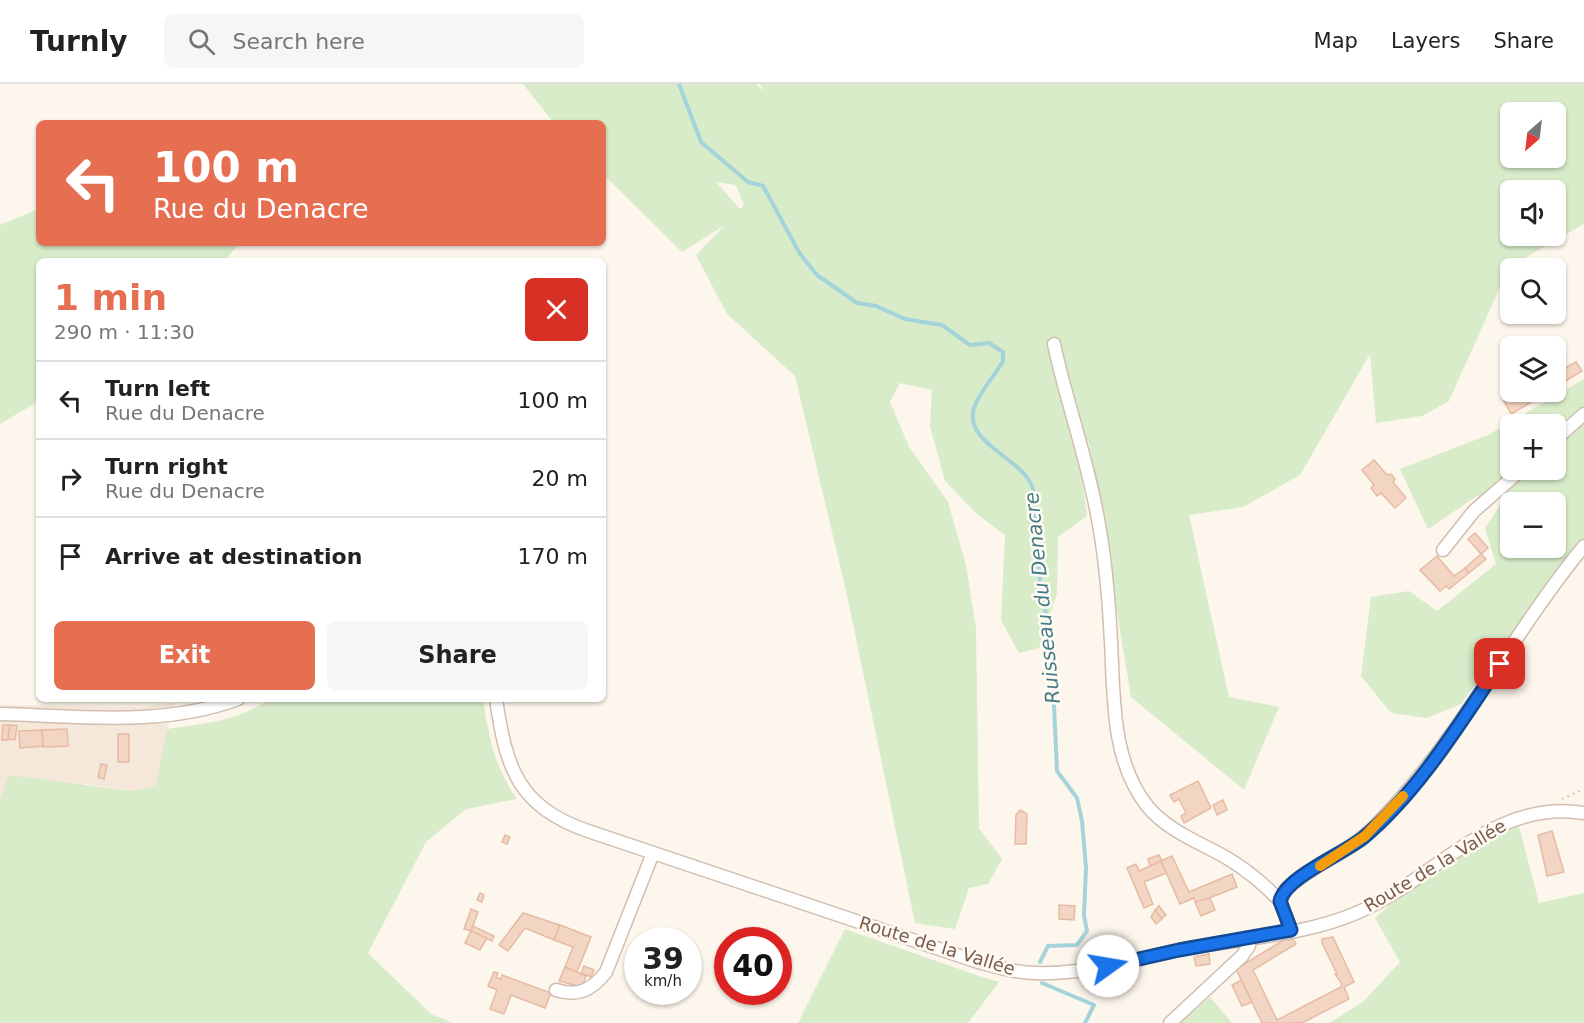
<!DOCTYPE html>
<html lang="en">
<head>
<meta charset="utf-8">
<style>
  :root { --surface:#fff; --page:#f6f6f6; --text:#222; --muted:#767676; --line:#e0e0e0; --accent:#e76f51 }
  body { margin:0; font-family:"DejaVu Sans",sans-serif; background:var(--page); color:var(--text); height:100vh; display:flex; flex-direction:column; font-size:22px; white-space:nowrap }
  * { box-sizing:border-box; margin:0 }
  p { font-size:20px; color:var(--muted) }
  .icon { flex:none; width:33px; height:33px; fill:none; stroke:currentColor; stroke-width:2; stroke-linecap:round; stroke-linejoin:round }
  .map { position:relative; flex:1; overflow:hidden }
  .details { position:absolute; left:36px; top:174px; width:570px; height:444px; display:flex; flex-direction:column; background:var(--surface); border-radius:9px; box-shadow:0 2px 4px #0004 }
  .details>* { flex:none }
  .banner { position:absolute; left:36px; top:36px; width:570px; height:126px; border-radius:9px; box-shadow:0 2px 4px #0004; background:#e76f51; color:#fff; overflow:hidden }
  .needle { width:39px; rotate:208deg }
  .controls { position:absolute; left:1500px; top:18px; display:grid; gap:12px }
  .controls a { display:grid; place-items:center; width:66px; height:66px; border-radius:9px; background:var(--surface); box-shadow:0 2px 4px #0004; font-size:30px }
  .speed { position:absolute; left:624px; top:843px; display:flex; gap:12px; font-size:30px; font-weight:700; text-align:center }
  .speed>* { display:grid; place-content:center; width:78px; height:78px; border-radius:50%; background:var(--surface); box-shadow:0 2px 4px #0004; line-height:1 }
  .speed small { font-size:15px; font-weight:400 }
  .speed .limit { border:9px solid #d22; background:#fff; color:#111 }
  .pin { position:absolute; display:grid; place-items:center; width:51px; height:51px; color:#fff; margin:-26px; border-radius:12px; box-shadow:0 3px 9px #0006 }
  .me { position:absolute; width:66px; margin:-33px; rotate:77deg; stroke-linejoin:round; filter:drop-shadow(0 0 4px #0008) }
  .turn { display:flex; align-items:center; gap:21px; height:126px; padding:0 18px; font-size:27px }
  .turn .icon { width:78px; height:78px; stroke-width:2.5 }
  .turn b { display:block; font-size:42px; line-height:51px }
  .round { display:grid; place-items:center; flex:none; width:63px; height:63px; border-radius:9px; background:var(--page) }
  .overview { display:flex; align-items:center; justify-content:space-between; height:102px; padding:0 18px }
  h1 { font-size:36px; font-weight:800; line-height:45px; color:var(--accent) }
  .primary-button { display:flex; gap:12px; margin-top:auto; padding:12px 18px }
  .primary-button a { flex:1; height:69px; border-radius:9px; background:var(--accent); color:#fff; font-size:24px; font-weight:800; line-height:69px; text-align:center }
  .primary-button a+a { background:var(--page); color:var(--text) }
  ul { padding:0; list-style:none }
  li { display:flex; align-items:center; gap:18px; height:78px; padding:0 18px; border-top:2px solid var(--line) }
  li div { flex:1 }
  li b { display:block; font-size:22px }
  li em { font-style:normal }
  header { display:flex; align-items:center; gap:36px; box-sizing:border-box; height:84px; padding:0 30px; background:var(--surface); border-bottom:2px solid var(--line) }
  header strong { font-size:28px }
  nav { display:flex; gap:33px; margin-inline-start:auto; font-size:21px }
  .search { width:420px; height:54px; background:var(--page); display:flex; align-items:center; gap:15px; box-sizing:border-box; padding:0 21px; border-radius:9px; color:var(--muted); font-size:22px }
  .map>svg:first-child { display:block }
  .residential { fill:#f5e8da }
  .green { fill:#d8ecc9; fill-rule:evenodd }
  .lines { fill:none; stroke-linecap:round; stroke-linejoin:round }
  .stream { stroke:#a5d3da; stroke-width:4 }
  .building { fill:#f3d5c3; stroke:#e6bba3; stroke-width:1.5 }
  .minor-casing { stroke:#d1beb0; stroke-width:15 }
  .path { stroke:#d9b8a5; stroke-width:2; stroke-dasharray:1.5 4.5; stroke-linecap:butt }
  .minor { stroke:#fff; stroke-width:12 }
  .route-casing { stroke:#114b97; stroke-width:15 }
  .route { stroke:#1a73e8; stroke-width:10 }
  .slow { stroke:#f59e0b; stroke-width:10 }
  .labels { text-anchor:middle; stroke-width:5; stroke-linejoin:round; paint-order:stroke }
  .street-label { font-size:18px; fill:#7a5c4d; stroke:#fffaf3 }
  .water-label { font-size:20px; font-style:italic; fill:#437c86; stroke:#fffaf3 }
</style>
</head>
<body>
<header>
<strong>Turnly</strong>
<div class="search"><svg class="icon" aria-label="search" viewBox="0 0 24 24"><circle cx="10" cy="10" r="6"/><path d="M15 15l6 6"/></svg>Search here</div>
<nav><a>Map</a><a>Layers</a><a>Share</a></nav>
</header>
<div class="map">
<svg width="1584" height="939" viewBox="0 0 1584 939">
  <rect width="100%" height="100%" fill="#fdf6ec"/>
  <path class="residential" d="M175 619 167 645 157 701 132 707 87 700 0 714V621L140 623Z"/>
  <g class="green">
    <path d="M523 0H756L765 8 760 0H1584V140L1509 183 1449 317 1422 332 1376 339 1370 270 1300 391 1243 423 1189 431 1229 613 1279 623 1244 706 1131 613 1090 363 1054 275 1081 387 1087 432 1058 453 1057 509 1039 564 1019 569 1001 536 1005 451 978 431 945 397 930 342 932 306 900 299 890 318 909 363 948 418 966 481 976 544 979 744 1002 775 988 800 969 804 955 845 915 839 847 511 795 292 727 230 696 171 725 141 682 168 603 90V39H554ZM1510 28H1556V74H1510ZM716 98 736 101 744 121 740 125ZM1510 106H1556V152H1510Z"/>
    <path d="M39 125V159H239L225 177H39V317L0 340V141Z"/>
    <path d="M1584 295V473L1569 493 1556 500 1551 495 1461 620 1427 634 1391 629 1361 592 1371 513 1409 507 1437 527 1496 480 1485 444 1505 414 1477 412 1428 445 1400 385 1488 351ZM1510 340H1556V386H1510ZM1510 418H1556V464H1510Z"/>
    <path d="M270 615H483C489 655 494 681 517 715L466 725 426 758 368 869 431 930 453 939H0V715L9 691 132 707 156 701 167 645C204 640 239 637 270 615Z"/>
    <path d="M1519 742 1539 819 1584 809V939H1329L1363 918 1400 878 1375 834C1413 800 1472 762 1519 742Z"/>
    <path d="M845 845 982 893 999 898 968 939H798Z"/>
    <path d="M1210 913 1232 939H1181Z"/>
  </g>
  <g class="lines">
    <g class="stream">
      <path d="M679 0 701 58 748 98 763 102 800 170 817 191 857 219 876 222 905 235 942 241 970 261 989 259 1003 268V277C995 292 979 308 974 324 963 360 1024 374 1033 405L1040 498 1051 556 1057 687 1077 714 1082 737 1086 784 1084 831 1087 847 1077 861 1048 862 1040 878"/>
      <path d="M1042 899 1094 921 1085 939"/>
    </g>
  </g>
  <g class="building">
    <path d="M1576 278 1582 287 1556 303V289Z"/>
    <path d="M1515 308H1549L1511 330 1503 315Z"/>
    <path d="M1374 376 1387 391 1391 390 1395 395 1393 398 1406 414 1395 424 1381 409 1377 412 1371 404 1374 401 1362 386Z"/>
    <path d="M1475 449 1488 464 1481 470 1468 455Z"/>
    <path d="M1481 470 1486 475 1469 489 1465 484Z"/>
    <path d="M1437 472 1454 492 1465 484 1469 489 1449 505 1446 502 1440 507 1420 486Z"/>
    <path d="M3 641H10L8 656H2Z"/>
    <path d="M10 641 17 642 15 656 8 655Z"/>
    <path d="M67 645 68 662 43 663 42 646Z"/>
    <path d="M42 646 43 662 20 664 19 647Z"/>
    <rect x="118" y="650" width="11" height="28"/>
    <path d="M101 680 107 681 104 695 98 693Z"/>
    <path d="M1198 697 1211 724 1184 739 1181 732 1186 729 1179 715 1174 718 1170 711Z"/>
    <path d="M1223 716 1227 726 1217 731 1213 721Z"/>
    <path d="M1020 726 1027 730 1026 760H1015L1016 731Z"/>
    <path d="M1552 747 1564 788 1547 792 1538 751Z"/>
    <path d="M505 751 510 753 507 760 502 758Z"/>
    <path d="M1159 771 1162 777 1150 782 1148 775Z"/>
    <path d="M1172 772 1189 808 1232 790 1237 803 1202 817 1195 818 1194 814 1180 820 1161 777Z"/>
    <path d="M1161 777 1166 789 1144 798 1153 820 1144 824 1127 784 1136 780 1139 787Z"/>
    <path d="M480 809 484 811 482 818 477 816Z"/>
    <path d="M1210 814 1215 826 1201 832 1195 818Z"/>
    <path d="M1059 821 1075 822 1074 836 1059 835Z"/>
    <path d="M1159 822 1166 831 1161 835 1155 826Z"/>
    <path d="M471 825 478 828 471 847 464 845Z"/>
    <path d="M1155 826 1162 835 1156 840 1151 833Z"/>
    <path d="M523 829 560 841 554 856 525 844 508 867 499 861Z"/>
    <path d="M560 841 591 853 577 888 565 883 573 863 554 856Z"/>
    <path d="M473 842 494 852 492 857 471 847Z"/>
    <path d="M471 847 487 854 480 866 465 859Z"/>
    <path d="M1333 853 1354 898 1344 903 1349 915 1302 939H1262L1236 885 1284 856 1293 855 1296 860 1253 886 1277 936 1341 903 1342 900 1335 890H1337L1322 859V855Z"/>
    <path d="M1209 870 1210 880 1196 882 1194 873Z"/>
    <path d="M584 882 594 886 591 893 581 889Z"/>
    <path d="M565 883 586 892 582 903 559 897Z"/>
    <path d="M494 888 498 889 496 893 501 895 502 891 551 909 545 924 511 911 504 930 490 925 497 906 488 902Z"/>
    <path d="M1241 896 1252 918 1242 922 1232 901Z"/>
  </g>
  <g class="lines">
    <g class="minor-casing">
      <g id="minor">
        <path d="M1054 260C1067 321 1089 379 1099 441 1106 479 1109 519 1111 558 1114 613 1111 677 1148 723 1168 747 1201 759 1227 774 1247 786 1264 800 1280 817"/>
        <path d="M1556 355 1584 330"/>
        <path d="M1443 466 1474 427 1521 386"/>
        <path d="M496 615C506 684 518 723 588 747L978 878C997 883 1016 889 1036 889 1088 891 1137 874 1188 864 1245 854 1308 851 1361 827 1435 794 1495 714 1584 729"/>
        <path d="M0 630C79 632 162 643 238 615"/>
        <path d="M1291 846 1280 817 1286 805C1313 780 1349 769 1375 742 1458 659 1510 552 1584 462"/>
        <path d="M556 906C578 913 592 906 606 888L653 769"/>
        <path d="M1170 939 1242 872 1249 862V854"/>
      </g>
    </g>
    <path class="path" d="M1562 715 1584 705"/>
    <use href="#minor" class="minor"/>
  </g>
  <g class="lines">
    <g class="route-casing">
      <path id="route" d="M1108 882 1179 866 1291 846 1280 817C1286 793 1343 770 1363 754 1419 707 1460 639 1500 580"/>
    </g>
    <use href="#route" class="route"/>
    <path class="slow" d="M1320 782 1365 752 1403 712"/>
  </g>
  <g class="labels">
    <g class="street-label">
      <text transform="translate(1435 782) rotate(-31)" y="6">Route de la Vallée</text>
      <text transform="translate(937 862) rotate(17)" y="6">Route de la Vallée</text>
    </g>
    <g class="water-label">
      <text transform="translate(1042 514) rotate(-96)" y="7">Ruisseau du Denacre</text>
    </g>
  </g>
</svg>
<div class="controls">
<a><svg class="needle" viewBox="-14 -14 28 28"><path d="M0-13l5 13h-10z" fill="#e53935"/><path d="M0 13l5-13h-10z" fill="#767676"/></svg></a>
<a><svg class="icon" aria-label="sound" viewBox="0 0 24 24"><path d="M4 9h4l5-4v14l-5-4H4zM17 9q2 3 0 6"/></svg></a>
<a><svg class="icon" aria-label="search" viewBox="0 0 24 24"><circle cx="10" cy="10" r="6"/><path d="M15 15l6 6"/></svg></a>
<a><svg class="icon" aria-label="layers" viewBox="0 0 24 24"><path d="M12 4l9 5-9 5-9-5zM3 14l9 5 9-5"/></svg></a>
<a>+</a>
<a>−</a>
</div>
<div class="speed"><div>39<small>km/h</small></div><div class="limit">40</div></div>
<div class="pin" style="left:1500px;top:580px;background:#d93025"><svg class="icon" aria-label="arrive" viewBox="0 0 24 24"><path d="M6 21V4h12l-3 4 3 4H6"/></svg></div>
<svg class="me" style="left:1108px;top:882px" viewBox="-20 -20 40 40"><circle r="19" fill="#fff"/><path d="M0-13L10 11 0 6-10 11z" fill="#1a73e8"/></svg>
<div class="banner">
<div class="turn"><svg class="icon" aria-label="left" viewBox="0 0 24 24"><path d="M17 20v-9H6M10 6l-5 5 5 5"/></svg><div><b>100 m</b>Rue du Denacre</div></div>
</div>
<section class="details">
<div class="overview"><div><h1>1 min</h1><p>290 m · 11:30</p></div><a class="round" style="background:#d93025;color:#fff"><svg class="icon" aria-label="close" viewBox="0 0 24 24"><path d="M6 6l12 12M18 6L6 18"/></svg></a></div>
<ul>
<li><svg class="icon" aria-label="left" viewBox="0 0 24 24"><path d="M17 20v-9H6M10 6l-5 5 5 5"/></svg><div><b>Turn left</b><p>Rue du Denacre</p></div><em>100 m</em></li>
<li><svg class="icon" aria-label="right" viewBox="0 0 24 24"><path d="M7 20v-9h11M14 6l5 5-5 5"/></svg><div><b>Turn right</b><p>Rue du Denacre</p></div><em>20 m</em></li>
<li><svg class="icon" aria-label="arrive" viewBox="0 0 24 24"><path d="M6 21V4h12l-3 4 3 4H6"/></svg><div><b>Arrive at destination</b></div><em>170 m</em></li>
</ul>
<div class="primary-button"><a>Exit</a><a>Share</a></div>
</section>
</div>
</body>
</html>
